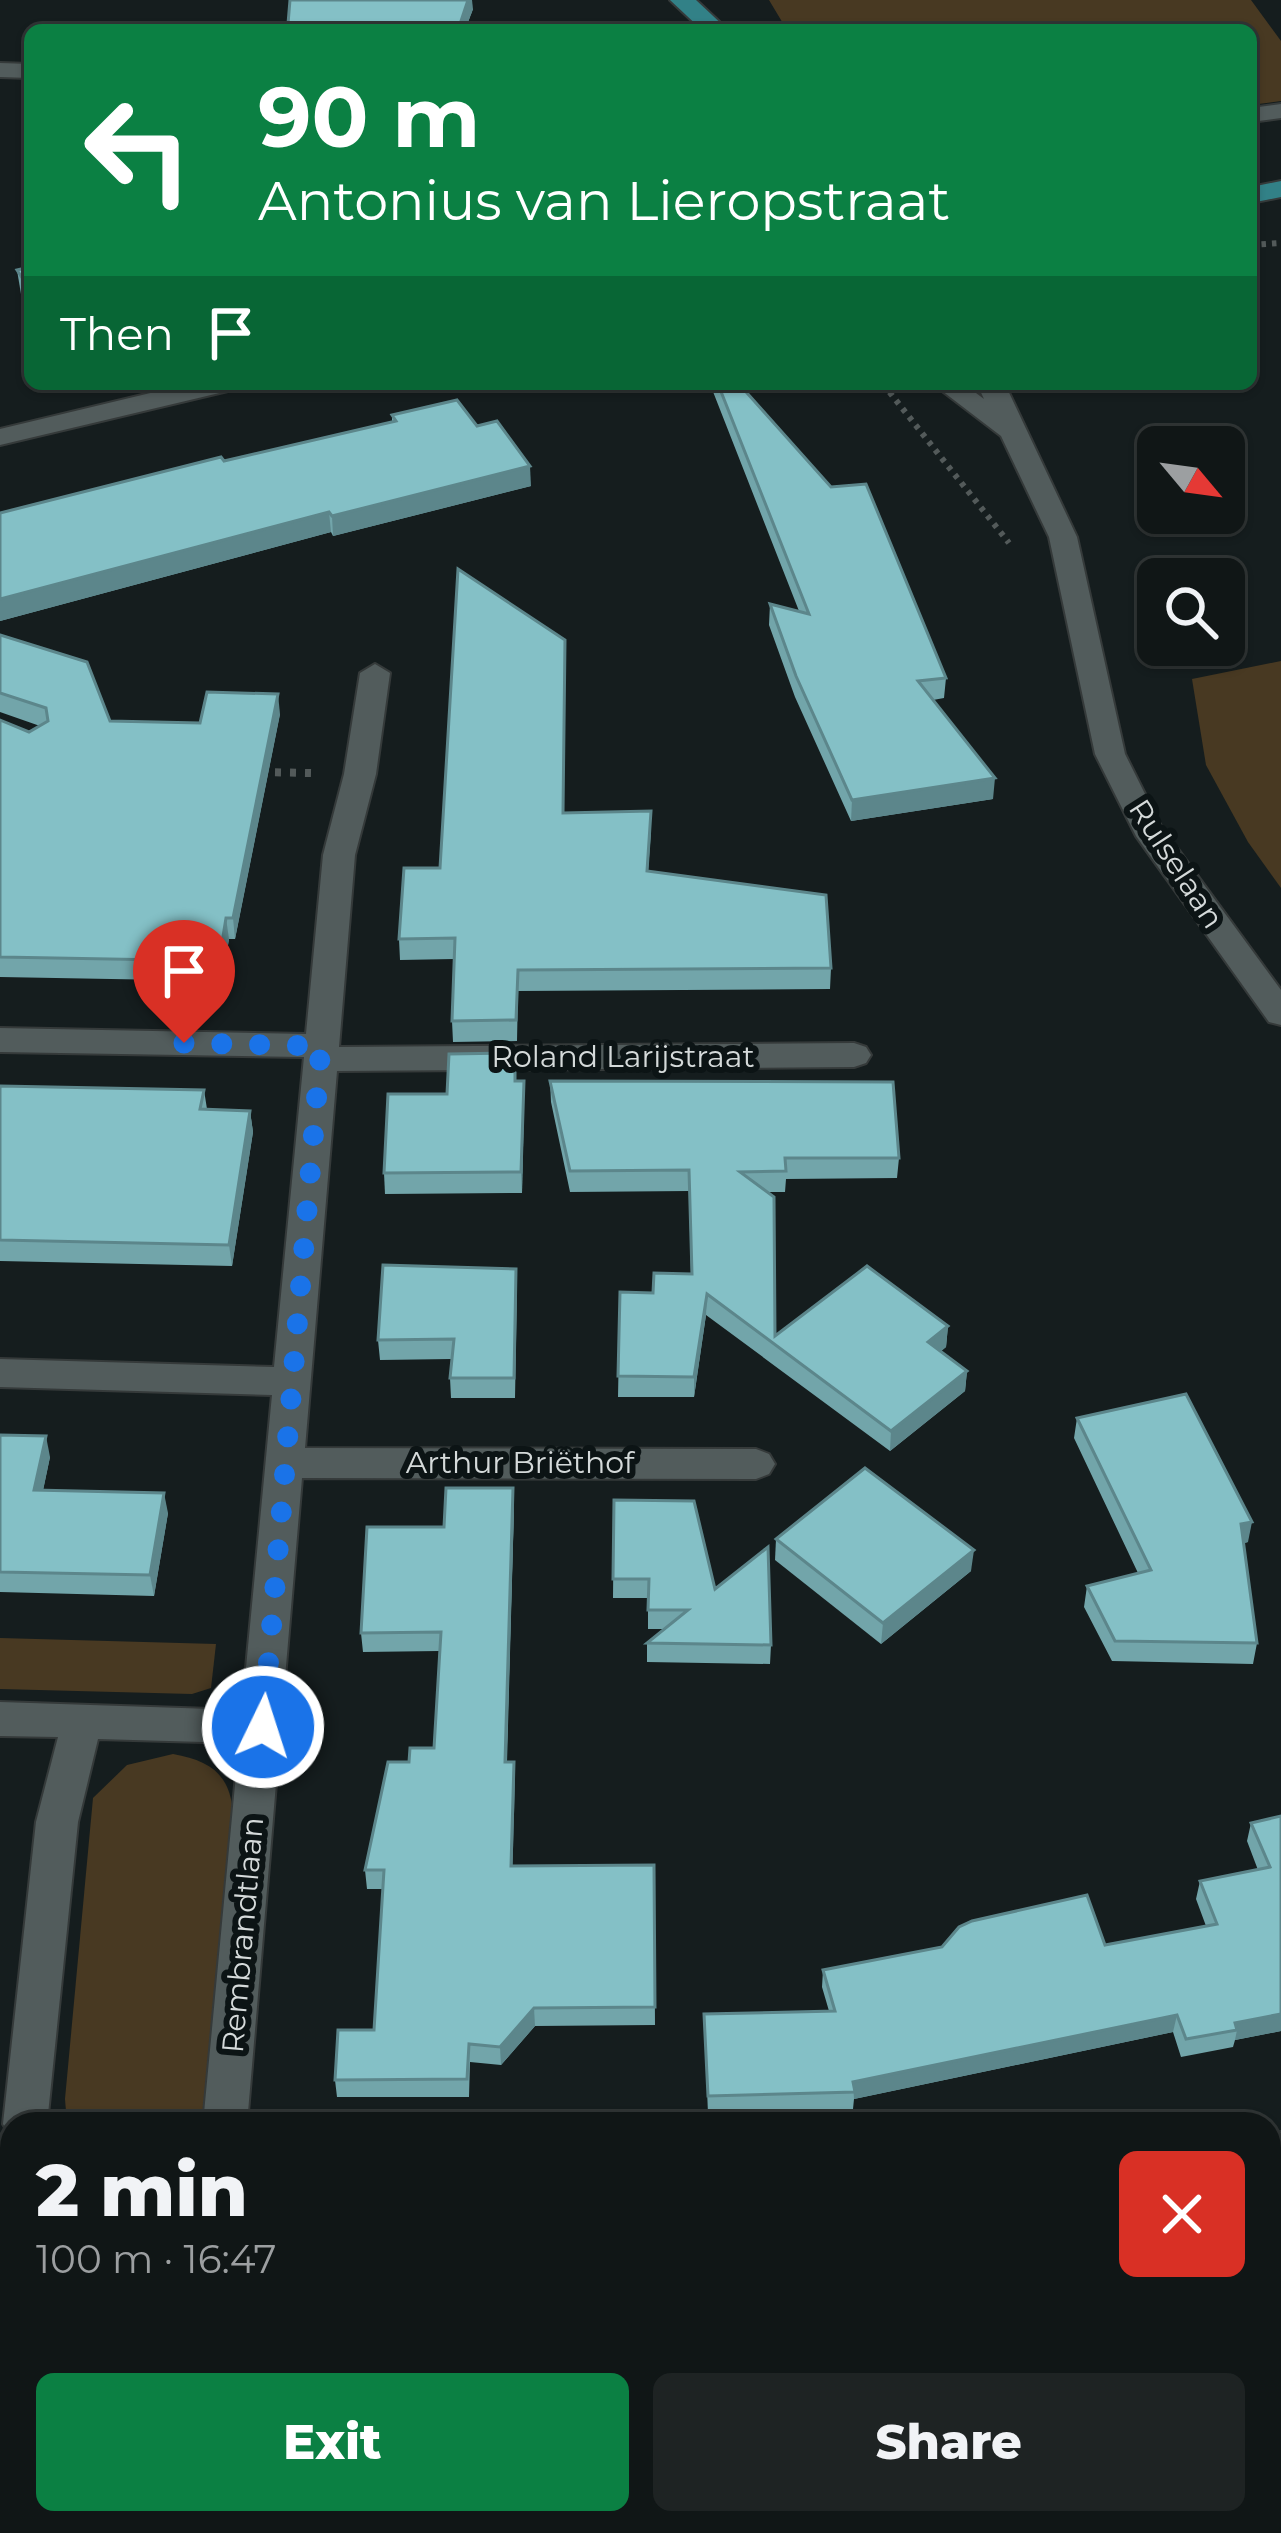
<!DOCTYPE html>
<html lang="en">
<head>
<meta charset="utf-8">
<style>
  :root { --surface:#101616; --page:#1e2323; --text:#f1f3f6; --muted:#9c9fa1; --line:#303535; --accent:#0b8043 }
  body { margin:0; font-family:Montserrat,sans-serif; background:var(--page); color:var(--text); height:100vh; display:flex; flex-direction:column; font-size:45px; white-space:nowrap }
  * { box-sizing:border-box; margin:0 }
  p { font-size:39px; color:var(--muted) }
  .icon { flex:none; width:66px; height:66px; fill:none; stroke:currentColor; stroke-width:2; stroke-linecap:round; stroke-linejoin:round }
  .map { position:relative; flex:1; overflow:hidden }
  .panel { position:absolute; left:0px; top:2112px; width:1281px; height:423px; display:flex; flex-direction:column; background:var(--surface); border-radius:36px 36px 0 0; box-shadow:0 3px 9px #0004,0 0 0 3px var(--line) }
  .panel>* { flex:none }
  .banner { position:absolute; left:24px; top:24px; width:1233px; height:366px; border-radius:18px; box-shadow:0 3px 9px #0004,0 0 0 3px var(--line); background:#0b8043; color:#fff; overflow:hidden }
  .needle { width:78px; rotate:119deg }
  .controls { position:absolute; left:1137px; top:426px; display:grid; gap:24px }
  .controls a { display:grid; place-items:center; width:108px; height:108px; border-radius:18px; background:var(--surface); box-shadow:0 3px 9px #0004,0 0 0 3px var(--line); font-size:60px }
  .pin { position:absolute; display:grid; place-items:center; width:102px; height:102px; color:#fff; margin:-123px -51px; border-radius:50% 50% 50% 0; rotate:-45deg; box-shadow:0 0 12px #0007 }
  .pin .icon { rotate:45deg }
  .me { position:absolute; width:132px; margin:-66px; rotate:4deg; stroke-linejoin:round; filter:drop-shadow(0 0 9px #0008) }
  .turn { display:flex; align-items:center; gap:42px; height:252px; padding:0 36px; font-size:54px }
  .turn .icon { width:156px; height:156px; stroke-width:2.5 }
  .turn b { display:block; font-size:84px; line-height:102px }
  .then { display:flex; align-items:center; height:114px; padding:0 36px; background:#0003; gap:24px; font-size:45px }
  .round { display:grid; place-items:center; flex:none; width:126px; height:126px; border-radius:18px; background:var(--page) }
  .headline { display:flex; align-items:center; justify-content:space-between; height:204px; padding:0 36px }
  h1 { font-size:72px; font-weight:800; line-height:90px }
  .cta { display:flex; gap:24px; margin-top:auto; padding:24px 36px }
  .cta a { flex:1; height:138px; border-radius:18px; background:var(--accent); color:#fff; font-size:48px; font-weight:800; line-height:138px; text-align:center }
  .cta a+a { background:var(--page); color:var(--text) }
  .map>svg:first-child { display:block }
  .green { fill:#483922 }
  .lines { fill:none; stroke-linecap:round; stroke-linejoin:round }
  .minor-casing { stroke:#353a3a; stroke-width:4 }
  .major-casing { stroke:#353a3a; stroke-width:4 }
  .path-far1 { stroke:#535a5a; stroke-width:6; stroke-dasharray:4.5 6; stroke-linecap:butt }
  .path { stroke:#535a5a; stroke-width:8; stroke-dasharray:6 9; stroke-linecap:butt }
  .minor { fill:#525c5c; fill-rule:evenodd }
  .major { fill:#328187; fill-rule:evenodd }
  .wall { fill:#72a5aa }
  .shaded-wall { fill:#5c868b }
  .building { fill:#84c0c6; stroke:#5c868b; stroke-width:3 }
  .route { stroke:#1a73e8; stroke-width:21; stroke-dasharray:0 37.8 }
  .labels { text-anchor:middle; stroke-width:12; stroke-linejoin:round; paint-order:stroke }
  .street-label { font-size:30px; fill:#d5dada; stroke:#0c1415 }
</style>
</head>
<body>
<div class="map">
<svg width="1281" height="2533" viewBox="0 0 1281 2533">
  <rect width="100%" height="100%" fill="#151d1e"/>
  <g class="green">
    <path d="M769 0H1251L1281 41V101L1251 105V30H787Z"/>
    <path d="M1281 661V888L1248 842 1206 765 1192 679Z"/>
    <path d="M0 1638 216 1644 211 1688 192 1694 0 1689Z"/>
    <path d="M173 1754C206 1760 227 1771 232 1805L205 2112 198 2124H67L65 2099 93 1798 127 1765Z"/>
  </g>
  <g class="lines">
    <g class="minor-casing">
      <g id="minor">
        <path d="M0 63 30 64V78L0 77Z"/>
        <path d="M1281 104V118L1251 122V108Z"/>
        <path d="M188 384H236L232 390 0 445V429Z"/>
        <path d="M933 384H964L984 399 977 384H1005L1077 537 1125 754 1161 826 1281 990V1025L1269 1022 1136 836 1095 754 1049 537 1001 436Z"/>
        <path d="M375 664 390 673 376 774 355 855 339 1047 854 1043 866 1047 871 1055 866 1063 854 1067 337 1071 305 1448 756 1449 769 1454 775 1464 769 1474 756 1479 302 1478 247 2124H203L239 1743 98 1739 78 1822 47 2124H12V2139L3 2124 36 1822 58 1737 0 1736V1702L242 1710 272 1395 0 1387V1359L274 1367 304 1057 0 1052V1028L306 1034 323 855 344 774 360 673Z"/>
        <path d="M1281 2132V2174L1269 2177V2135Z"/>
        <path d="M12 2234V2395L0 2400V2238Z"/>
        <path d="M946 2523H994L998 2533H950Z"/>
      </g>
    </g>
    <g class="major-casing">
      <g id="major">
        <path d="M670 0H696L728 30H702Z"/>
        <path d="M1281 181V197L1251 203V187Z"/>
      </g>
    </g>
    <g class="path-far1">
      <path d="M1251 245 1281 243"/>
      <path d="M883 384 1009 543"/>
    </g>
    <path class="path" d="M260 772 311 773"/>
    <use href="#minor" class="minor"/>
    <use href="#major" class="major"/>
  </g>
  <g class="wall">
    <path d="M473 9 465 30H288V24Z"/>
    <path d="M30 267V308L21 294 17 270Z"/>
    <path d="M710 384H739L946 678 944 698 933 700 993 799 851 821 795 697 769 625 770 604 799 611Z"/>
    <path d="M392 415 477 426 531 486 333 536 331 532 0 621V513L392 422Z"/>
    <path d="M0 635 110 721 200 723 280 714 235 939H229L222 981 0 977V720L29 732 40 726 0 712Z"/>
    <path d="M564 813 651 832 648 871 831 968 830 989 518 991 517 1041 453 1042 452 1021 454 959 400 960 399 939 440 868Z"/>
    <path d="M516 1081 524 1102 522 1193 385 1194 384 1173 447 1094Z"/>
    <path d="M550 1081 899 1158 897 1178 786 1179 785 1192H767L775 1336 948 1326 946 1347 941 1351 967 1371 965 1391 890 1451 706 1315 694 1397H618L620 1292 653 1293 691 1274 689 1191 570 1192 551 1102Z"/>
    <path d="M0 1086 204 1090 207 1109 250 1111 253 1132 232 1266 0 1261Z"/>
    <path d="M517 1289 515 1398H451L450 1378 452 1359 380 1360 378 1340Z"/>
    <path d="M1077 1418 1248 1542 1244 1543 1257 1643 1253 1664 1112 1661 1084 1607 1087 1586 1138 1573 1074 1438Z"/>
    <path d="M0 1435 50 1457 43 1490 168 1513 154 1596 0 1592Z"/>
    <path d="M614 1500 715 1589 771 1645 770 1664 647 1662V1643L664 1629H648V1598H613Z"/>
    <path d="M514 1508 507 1762H514L512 1866 654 1865 655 2025 535 2026 501 2065 470 2062 469 2097H337L335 2080 374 2030 383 1889H367L365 1870 409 1762 434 1748 439 1651 363 1652 361 1633 444 1527Z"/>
    <path d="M776 1539 971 1571 881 1644 775 1560Z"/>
    <path d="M1281 1816V2031L1235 2040 1233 2047 1181 2057 1173 2032 854 2099 853 2109 708 2114 704 2014 829 2011 822 1987 823 1970 1105 1945 1206 1926 1196 1899 1200 1881 1258 1870 1247 1841 1251 1823Z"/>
    <path d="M1172 2523H1269L1281 2533H1220L1217 2526 1190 2533H1176Z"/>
  </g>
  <g class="shaded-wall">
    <path d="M468 0H472L473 9 465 30H458Z"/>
    <path d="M530 466 531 486 333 536 332 516Z"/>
    <path d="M329 512 331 532 0 621V599Z"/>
    <path d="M278 694 280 714 235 939 233 918Z"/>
    <path d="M995 778 993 799 851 821 852 800Z"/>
    <path d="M226 918 229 939 222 981 219 961Z"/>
    <path d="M524 1081V1102L522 1193 521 1172Z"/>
    <path d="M250 1111 253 1132 232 1266 229 1245Z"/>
    <path d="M707 1294 706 1315 694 1397V1377Z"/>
    <path d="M948 1326 946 1347 927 1363 928 1342Z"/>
    <path d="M967 1371 965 1391 890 1451 891 1431Z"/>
    <path d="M46 1436 50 1457 39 1510 34 1490Z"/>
    <path d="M513 1488 514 1508 506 1780 505 1762Z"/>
    <path d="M164 1493 168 1513 154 1596 150 1575Z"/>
    <path d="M1252 1522 1248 1542 1237 1545 1241 1524Z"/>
    <path d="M974 1550 971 1571 881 1644 883 1623Z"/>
    <path d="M514 1762 515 1780 512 1884 511 1866Z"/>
    <path d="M534 2008 535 2026 501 2065 500 2047Z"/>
    <path d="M1281 2014V2031L1235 2040 1237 2030 1235 2023Z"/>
    <path d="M1177 2015 1173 2032 854 2099 853 2082Z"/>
    <path d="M713 2523H773L737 2533H682V2531Z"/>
    <path d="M1182 2523H1218L1217 2526 1190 2533H1179Z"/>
  </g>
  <g class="building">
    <path d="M290 0H468L458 30H354L288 24Z"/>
    <path d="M30 267V290L17 270Z"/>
    <path d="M718 384H739L831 487 866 484 946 678 918 681 995 778 852 800 796 676 770 604 809 614Z"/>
    <path d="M457 400 477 426 497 421 530 466 332 516 329 512 0 599V513L221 457 224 461 396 421 392 415Z"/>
    <path d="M458 569 565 640 563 813 651 811 647 871 826 895 831 968 518 970 516 1020 452 1021 455 938 399 939 404 868H440Z"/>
    <path d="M0 635 87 662 110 721 200 723 207 692 278 694 233 918H226L219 961 0 957V720L29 732 48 721 46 708 0 693Z"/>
    <path d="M515 1053V1081H524L521 1172 384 1173 388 1094H447L449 1054Z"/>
    <path d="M550 1081 893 1082 899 1158H785L786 1171 740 1172 774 1197 775 1336 867 1266 948 1326 928 1342 967 1371 891 1431 707 1294 694 1377 618 1376 620 1292 653 1293 654 1273 692 1274 689 1170 570 1171Z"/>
    <path d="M0 1086 204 1090 200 1109 250 1111 229 1245 0 1240Z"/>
    <path d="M383 1265 516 1269 514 1378H450L454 1339 378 1340Z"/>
    <path d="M1186 1394 1252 1522 1241 1524 1257 1643 1115 1641 1087 1586 1151 1570 1077 1418Z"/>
    <path d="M0 1435 46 1436 34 1490 164 1493 150 1575 0 1572Z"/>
    <path d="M865 1468 974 1550 883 1623 776 1539Z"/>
    <path d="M446 1488H513L505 1762H514L511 1866 654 1865 655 2007 534 2008 500 2047 469 2044 467 2079 335 2080 338 2030H374L384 1870H365L388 1762H409L410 1748H434L441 1632 361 1633 367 1527H444Z"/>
    <path d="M614 1500 694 1501 715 1589 768 1547 771 1645 647 1643 688 1610H648L649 1579H613Z"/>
    <path d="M1281 1816V2014L1235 2023 1237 2030 1186 2039 1177 2015 853 2082 855 2092 708 2096 704 2014 835 2011 823 1970 942 1947 959 1927 972 1921 1087 1895 1105 1945 1217 1924 1200 1881 1270 1867 1251 1823Z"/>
    <path d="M1281 2465V2533H1232L1228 2523H1269V2468Z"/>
    <path d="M127 2523H262V2533H126Z"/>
    <path d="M680 2523H713L682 2531Z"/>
  </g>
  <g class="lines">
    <path class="route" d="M184 1043 321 1046 263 1727"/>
  </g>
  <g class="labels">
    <g class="street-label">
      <text transform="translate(1176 864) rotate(57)" y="10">Rulselaan</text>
      <text x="623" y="1067">Roland Larijstraat</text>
      <text x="520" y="1473">Arthur Briëthof</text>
      <text transform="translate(243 1935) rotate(-85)" y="10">Rembrandtlaan</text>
    </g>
  </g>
</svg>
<div class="controls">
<a><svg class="needle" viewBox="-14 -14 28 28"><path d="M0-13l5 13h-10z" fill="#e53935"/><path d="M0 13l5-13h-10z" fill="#9c9fa1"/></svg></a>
<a><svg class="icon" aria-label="search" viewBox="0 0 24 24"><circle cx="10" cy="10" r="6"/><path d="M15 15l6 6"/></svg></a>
</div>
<div class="pin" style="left:184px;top:1043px;background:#d93025"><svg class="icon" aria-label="arrive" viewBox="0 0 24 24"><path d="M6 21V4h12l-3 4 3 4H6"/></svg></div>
<svg class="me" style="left:263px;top:1727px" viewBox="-20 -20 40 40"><circle r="17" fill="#1a73e8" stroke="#fff" stroke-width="3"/><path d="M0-11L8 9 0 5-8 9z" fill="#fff"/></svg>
<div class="banner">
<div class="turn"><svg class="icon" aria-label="left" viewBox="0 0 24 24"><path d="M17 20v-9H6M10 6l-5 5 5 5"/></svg><div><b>90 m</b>Antonius van Lieropstraat</div></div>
<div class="then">Then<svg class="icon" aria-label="arrive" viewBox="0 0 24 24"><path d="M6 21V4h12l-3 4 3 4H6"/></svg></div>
</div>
<section class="panel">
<div class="headline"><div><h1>2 min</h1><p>100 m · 16:47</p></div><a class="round" style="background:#d93025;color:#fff"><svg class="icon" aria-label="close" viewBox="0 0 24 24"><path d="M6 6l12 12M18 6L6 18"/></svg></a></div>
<div class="cta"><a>Exit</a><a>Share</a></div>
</section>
</div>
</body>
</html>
